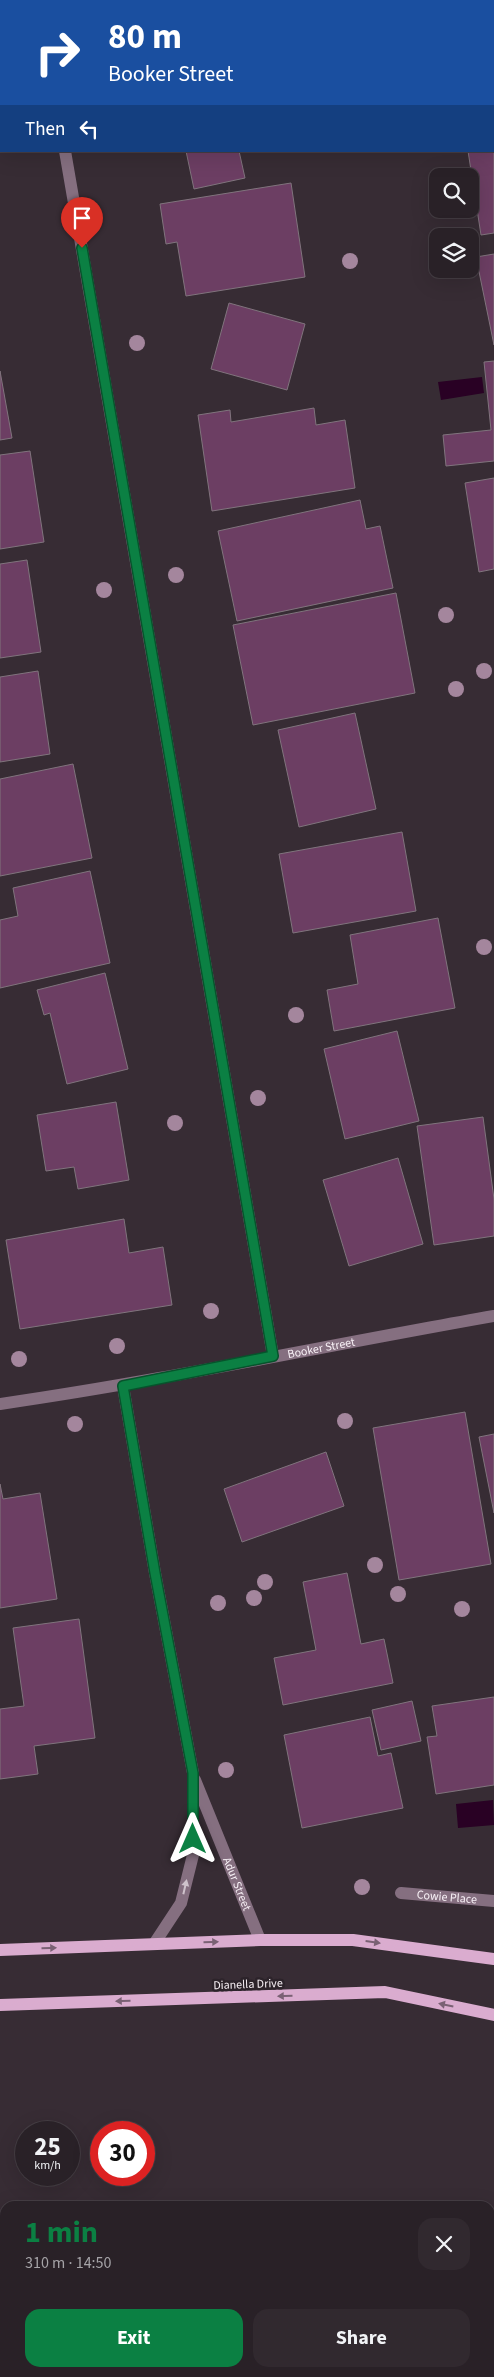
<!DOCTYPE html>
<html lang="en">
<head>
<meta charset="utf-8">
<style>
  :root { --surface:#292127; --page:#31292f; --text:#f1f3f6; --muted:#a5a3a7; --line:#453e44; --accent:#0b8043 }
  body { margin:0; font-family:"Source Sans 3",sans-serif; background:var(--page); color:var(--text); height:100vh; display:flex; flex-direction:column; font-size:19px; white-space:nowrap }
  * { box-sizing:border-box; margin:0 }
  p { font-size:16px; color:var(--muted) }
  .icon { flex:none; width:28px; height:28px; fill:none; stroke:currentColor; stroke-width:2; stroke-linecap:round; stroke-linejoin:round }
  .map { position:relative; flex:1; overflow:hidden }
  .details { position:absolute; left:0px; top:2201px; width:495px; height:176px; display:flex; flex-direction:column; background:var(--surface); border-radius:15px 15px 0 0; box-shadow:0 5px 20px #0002,0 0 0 1px var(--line) }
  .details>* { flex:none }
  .top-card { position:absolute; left:0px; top:0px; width:495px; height:152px; box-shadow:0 5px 20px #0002,0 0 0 1px var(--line); background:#1a4fa0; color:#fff; overflow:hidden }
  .fabs { position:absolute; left:429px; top:168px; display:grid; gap:10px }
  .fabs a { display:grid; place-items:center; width:50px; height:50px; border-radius:10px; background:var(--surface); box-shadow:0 5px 20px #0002,0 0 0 1px var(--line); font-size:25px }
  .speed { position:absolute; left:15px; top:2121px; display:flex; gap:10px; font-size:25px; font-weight:700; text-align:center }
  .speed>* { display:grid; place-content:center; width:65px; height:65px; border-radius:50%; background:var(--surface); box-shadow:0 5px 20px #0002,0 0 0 1px var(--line); line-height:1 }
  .speed small { font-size:12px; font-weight:400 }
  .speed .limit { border:8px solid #d22; background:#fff; color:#111 }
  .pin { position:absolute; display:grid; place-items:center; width:42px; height:42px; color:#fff; margin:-51px -21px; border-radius:50% 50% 50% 0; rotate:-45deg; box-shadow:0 0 5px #0007 }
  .pin .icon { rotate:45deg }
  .me { position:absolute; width:55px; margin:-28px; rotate:0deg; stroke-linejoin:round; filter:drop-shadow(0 0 4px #0008) }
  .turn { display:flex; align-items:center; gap:18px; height:105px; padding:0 25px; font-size:22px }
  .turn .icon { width:65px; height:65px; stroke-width:2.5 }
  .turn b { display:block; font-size:35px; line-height:42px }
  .then { display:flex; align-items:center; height:48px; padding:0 25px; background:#0003; gap:10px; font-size:19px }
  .round { display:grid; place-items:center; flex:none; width:52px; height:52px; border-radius:15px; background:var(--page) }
  .summary { display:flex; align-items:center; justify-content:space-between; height:85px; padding:0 25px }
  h1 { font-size:30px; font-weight:700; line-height:38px; color:var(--accent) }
  .button { display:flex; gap:10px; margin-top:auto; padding:10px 25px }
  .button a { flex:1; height:58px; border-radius:15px; background:var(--accent); color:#fff; font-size:20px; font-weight:700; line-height:58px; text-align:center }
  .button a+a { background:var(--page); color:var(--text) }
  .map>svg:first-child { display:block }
  .water { fill:#290124 }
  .building { fill:#6c3e63; stroke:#80747d }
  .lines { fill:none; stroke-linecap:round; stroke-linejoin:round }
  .minor { stroke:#856f80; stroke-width:12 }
  .major { stroke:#daaccf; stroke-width:12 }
  .tree { fill:#a4869d }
  .oneway { fill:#cfc3cc }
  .oneway2 { fill:#7a6174 }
  .route-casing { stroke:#07532c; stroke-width:12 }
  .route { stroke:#0b8043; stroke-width:9 }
  .labels { text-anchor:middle; stroke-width:5; stroke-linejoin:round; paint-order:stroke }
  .street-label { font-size:12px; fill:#f7f0f5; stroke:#2c232a }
</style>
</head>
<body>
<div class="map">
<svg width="494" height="2377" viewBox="0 0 494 2377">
  <rect width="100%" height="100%" fill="#372c34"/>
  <g class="water">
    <path d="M482 377 484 393 441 400 438 382Z"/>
    <path d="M493 1800 494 1825 458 1828 456 1804Z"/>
  </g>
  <g class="building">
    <path d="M134 0H267L268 1H134Z"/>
    <path d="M358 0H494V27V1Z"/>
    <path d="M494 147V233L481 235 468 151H494Z"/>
    <path d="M186 151H239L245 178 194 189Z"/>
    <path d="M291 183 305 277 186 296 177 242 166 244 160 204Z"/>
    <path d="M494 254V345L476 257Z"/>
    <path d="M229 303 305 324 287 390 211 369Z"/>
    <path d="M494 361V461L446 466 443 435 491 430 484 362Z"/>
    <path d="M0 371 12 438 0 440Z"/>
    <path d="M314 408 316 425 345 420 355 488 212 511 198 415 230 410 231 422Z"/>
    <path d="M30 451 44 542 0 549V455Z"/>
    <path d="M494 478V569L479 572 465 483Z"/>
    <path d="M360 500 366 529 380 526 393 588 237 621 218 531Z"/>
    <path d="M27 560 41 652 0 658V564Z"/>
    <path d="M396 593 415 693 253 725 233 625Z"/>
    <path d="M38 671 50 754 0 762V677Z"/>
    <path d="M355 713 376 809 299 827 278 730Z"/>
    <path d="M73 764 92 858 0 876V779Z"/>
    <path d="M402 832 416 911 293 933 279 854Z"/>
    <path d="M90 871 110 963 0 988V920L18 916 13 888Z"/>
    <path d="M438 918 455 1008 334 1031 327 990 358 984 350 935Z"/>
    <path d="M105 973 128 1069 67 1084 50 1013 44 1015 37 990Z"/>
    <path d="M397 1031 419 1121 345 1139 324 1049Z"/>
    <path d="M116 1102 129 1180 78 1189 74 1167 46 1171 37 1115Z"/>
    <path d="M483 1117 494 1199V1236L434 1245 417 1126Z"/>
    <path d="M398 1158 423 1244 349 1266 323 1180Z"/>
    <path d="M124 1219 129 1253 163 1247 172 1305 20 1329 6 1240Z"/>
    <path d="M465 1412 491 1564 399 1580 373 1428Z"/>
    <path d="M494 1434V1513L479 1437Z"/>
    <path d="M326 1452 344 1506 242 1542 224 1489Z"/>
    <path d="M0 1484 3 1499 40 1493 57 1599 0 1608Z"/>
    <path d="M347 1573 361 1644 384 1639 393 1683 283 1705 274 1658 316 1650 303 1582Z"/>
    <path d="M79 1619 95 1738 34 1746 38 1774 0 1779V1709L24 1706 13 1628Z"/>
    <path d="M494 1697V1785L436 1794 427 1737 437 1736 432 1706Z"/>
    <path d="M412 1701 421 1741 381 1750 372 1710Z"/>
    <path d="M370 1717 378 1756 391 1753 403 1808 302 1828 284 1735Z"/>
  </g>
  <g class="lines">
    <g class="minor">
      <path d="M39 0V1"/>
      <path d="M65 151 273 1356"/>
      <path d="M123 1386 155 1573 193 1773V1855L181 1903 154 1944"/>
      <path id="s1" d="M0 1404C166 1380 329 1345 494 1316"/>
      <path id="s2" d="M195 1780 260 1940"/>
      <path id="s3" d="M401 1893 494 1901"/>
    </g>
    <g class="major">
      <path d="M0 1950 260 1940H353L494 1959"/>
      <path d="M0 2005 385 1992 494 2015"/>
    </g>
  </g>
  <g class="tree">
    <circle cx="350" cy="261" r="8"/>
    <circle cx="137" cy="343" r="8"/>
    <circle cx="176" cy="575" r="8"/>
    <circle cx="104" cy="590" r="8"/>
    <circle cx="446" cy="615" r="8"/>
    <circle cx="484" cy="671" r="8"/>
    <circle cx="456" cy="689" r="8"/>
    <circle cx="484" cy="947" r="8"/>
    <circle cx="296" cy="1015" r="8"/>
    <circle cx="258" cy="1098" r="8"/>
    <circle cx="175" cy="1123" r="8"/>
    <circle cx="211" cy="1311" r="8"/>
    <circle cx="117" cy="1346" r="8"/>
    <circle cx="19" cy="1359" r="8"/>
    <circle cx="345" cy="1421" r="8"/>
    <circle cx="75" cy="1424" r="8"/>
    <circle cx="375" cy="1565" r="8"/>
    <circle cx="265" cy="1582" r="8"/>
    <circle cx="398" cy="1594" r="8"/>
    <circle cx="254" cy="1598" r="8"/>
    <circle cx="218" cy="1603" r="8"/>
    <circle cx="462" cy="1609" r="8"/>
    <circle cx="226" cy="1770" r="8"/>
    <circle cx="362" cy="1887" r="8"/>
  </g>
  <defs><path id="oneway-solid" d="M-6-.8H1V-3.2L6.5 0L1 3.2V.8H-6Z" transform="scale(1.25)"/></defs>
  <use class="oneway" href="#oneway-solid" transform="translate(185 1887) rotate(-77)"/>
  <g class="oneway2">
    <use href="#oneway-solid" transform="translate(211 1942) rotate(-2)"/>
    <use href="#oneway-solid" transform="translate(373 1942) rotate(8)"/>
    <use href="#oneway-solid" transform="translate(49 1948) rotate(-2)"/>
    <use href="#oneway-solid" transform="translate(285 1996) rotate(178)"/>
    <use href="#oneway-solid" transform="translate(123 2001) rotate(178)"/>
    <use href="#oneway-solid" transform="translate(446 2005) rotate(-168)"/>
  </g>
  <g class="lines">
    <g class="route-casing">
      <path id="route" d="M82 248 273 1356 123 1386 155 1573 193 1773V1839"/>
    </g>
    <use href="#route" class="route"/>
  </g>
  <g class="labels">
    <g class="street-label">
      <text dy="4" stroke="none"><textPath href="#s1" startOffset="326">Booker Street</textPath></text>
      <text dy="4" stroke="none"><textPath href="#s2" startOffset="112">Adur Street</textPath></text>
      <text dy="4" stroke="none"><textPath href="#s3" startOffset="46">Cowie Place</textPath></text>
      <text transform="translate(248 1984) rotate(-2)" y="4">Dianella Drive</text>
    </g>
  </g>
</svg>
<div class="fabs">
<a><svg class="icon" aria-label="search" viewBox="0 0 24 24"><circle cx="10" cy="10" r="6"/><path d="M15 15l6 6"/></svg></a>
<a><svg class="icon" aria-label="layers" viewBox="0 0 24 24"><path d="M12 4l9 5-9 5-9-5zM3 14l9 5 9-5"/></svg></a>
</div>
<div class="speed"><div>25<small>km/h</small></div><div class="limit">30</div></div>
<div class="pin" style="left:82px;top:248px;background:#d93025"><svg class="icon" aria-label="arrive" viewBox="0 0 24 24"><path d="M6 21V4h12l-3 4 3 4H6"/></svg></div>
<svg class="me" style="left:193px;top:1839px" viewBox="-20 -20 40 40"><path d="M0-17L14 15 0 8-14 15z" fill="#0b8043" stroke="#fff" stroke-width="4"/></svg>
<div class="top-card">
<div class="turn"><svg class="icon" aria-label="right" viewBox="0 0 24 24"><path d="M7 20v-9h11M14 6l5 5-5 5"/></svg><div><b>80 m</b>Booker Street</div></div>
<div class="then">Then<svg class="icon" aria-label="left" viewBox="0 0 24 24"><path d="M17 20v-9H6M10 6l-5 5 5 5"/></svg></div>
</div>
<section class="details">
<div class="summary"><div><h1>1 min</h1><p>310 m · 14:50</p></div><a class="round"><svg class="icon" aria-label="close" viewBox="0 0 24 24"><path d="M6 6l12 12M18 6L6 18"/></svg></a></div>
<div class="button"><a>Exit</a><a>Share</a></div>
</section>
</div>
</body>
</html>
